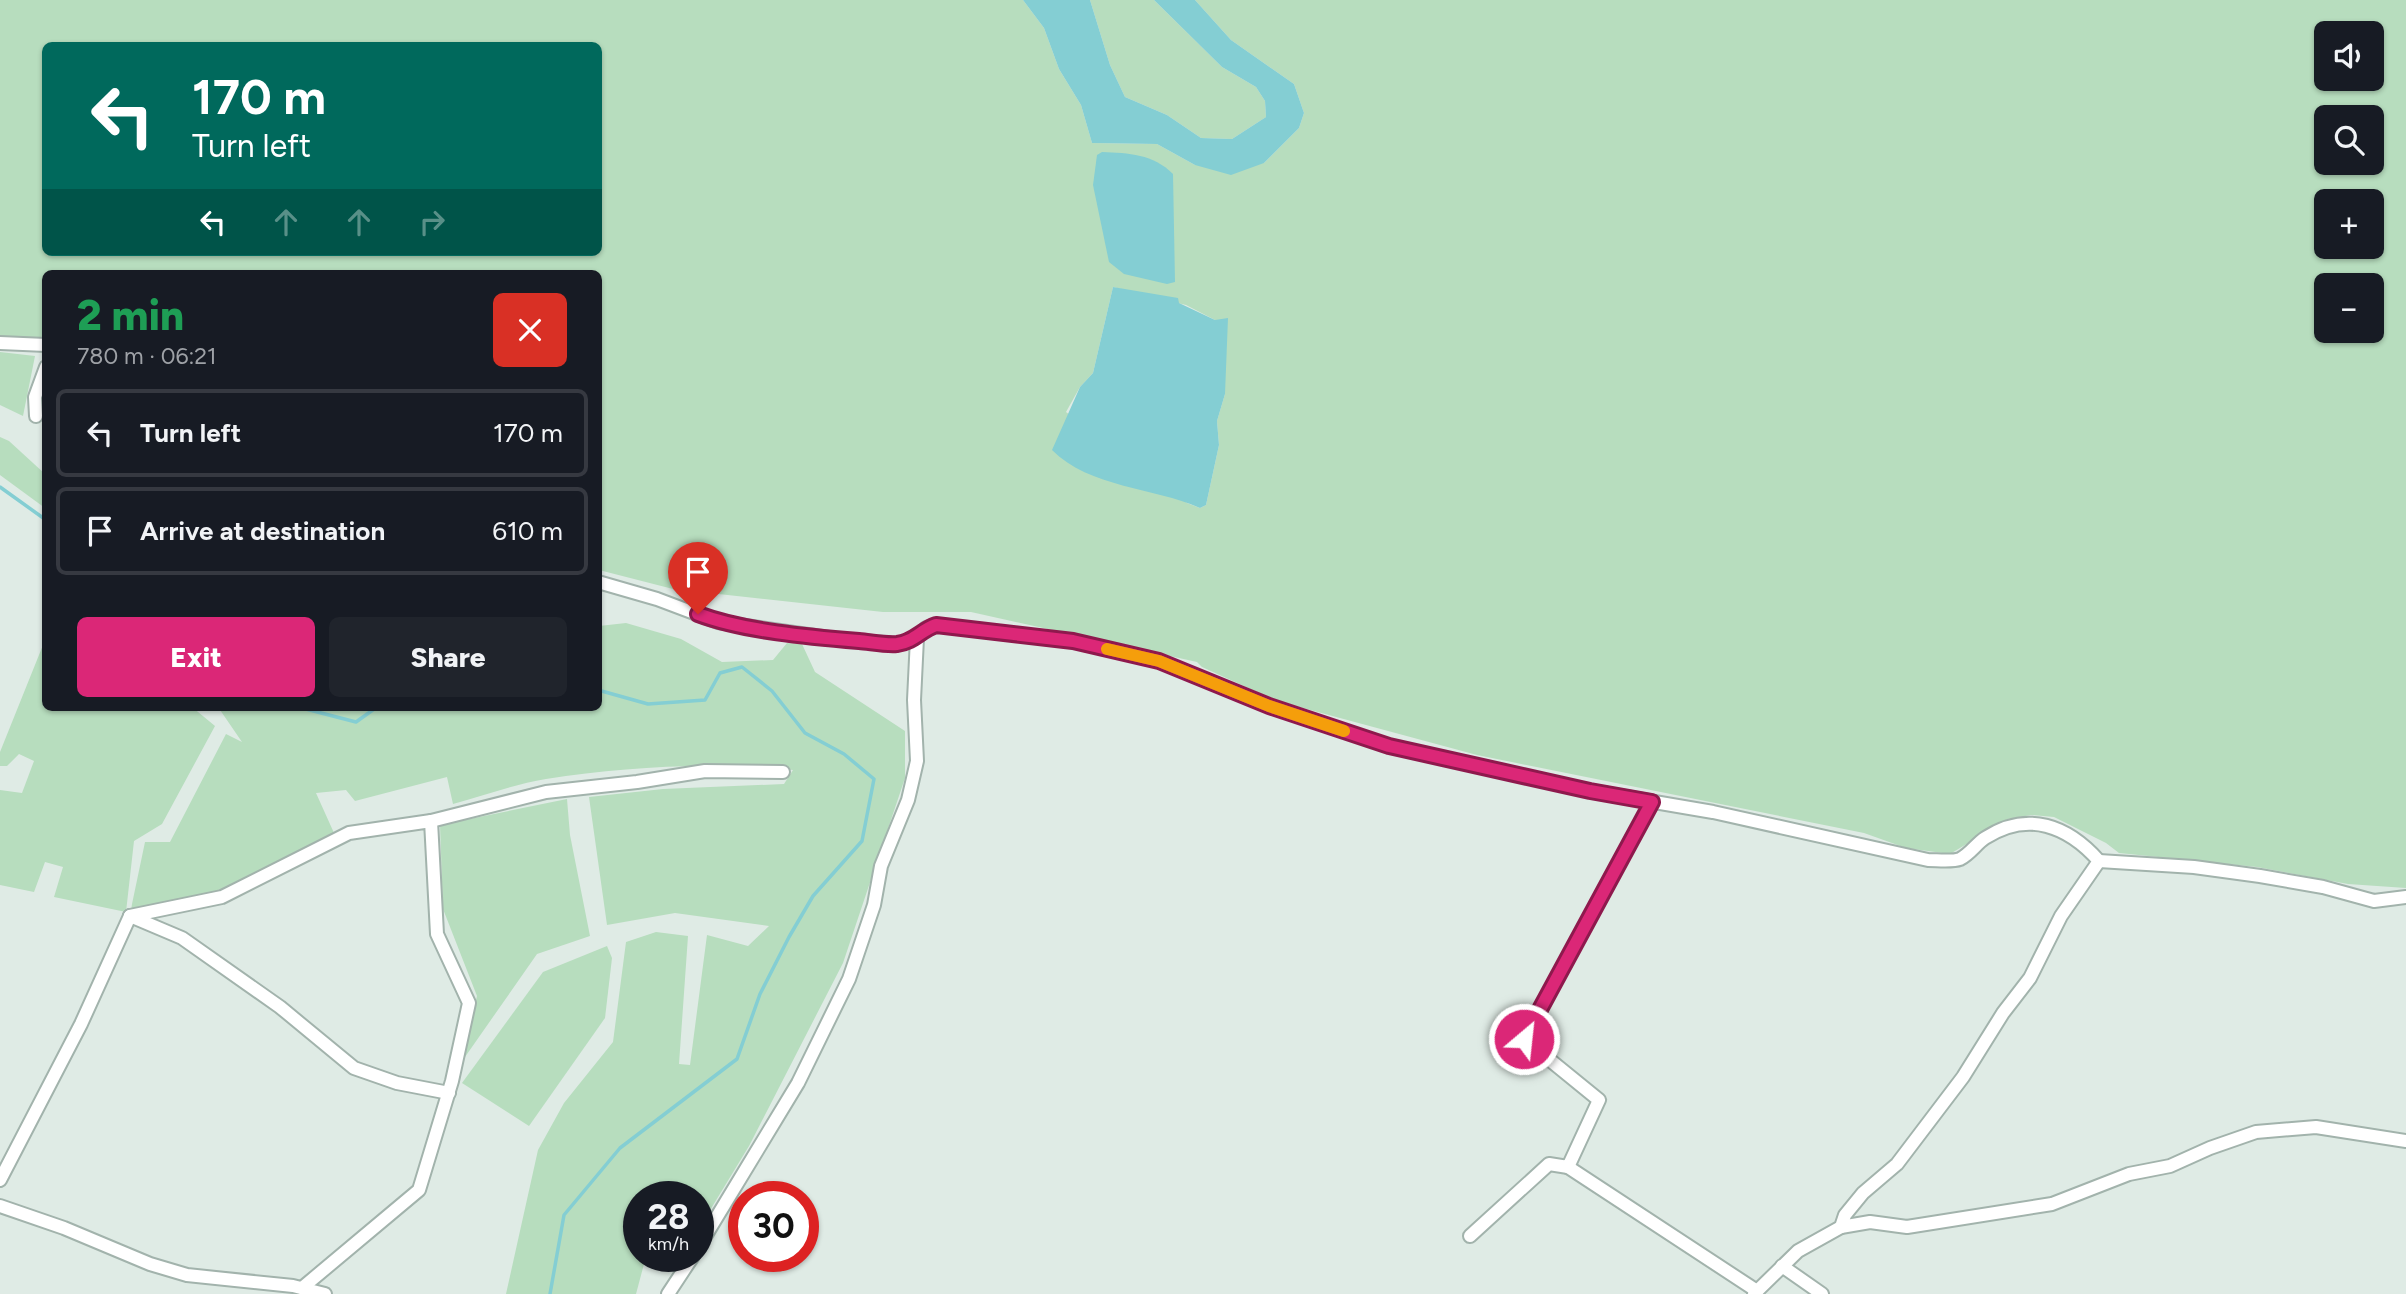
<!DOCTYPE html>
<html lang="en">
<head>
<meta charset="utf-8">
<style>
  :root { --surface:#171b24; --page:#20242c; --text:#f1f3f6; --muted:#9ea1a6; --line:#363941; --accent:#db2777 }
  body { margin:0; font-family:Figtree,sans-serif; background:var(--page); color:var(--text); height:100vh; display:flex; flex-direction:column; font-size:26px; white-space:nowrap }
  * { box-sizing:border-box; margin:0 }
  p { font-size:23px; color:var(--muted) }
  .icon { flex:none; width:38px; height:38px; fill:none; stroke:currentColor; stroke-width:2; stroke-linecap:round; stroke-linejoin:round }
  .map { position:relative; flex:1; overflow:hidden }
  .sheet { position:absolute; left:42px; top:270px; width:560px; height:441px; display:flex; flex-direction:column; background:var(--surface); border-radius:10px; box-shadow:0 2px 5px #0004 }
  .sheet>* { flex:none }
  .hud { position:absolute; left:42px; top:42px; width:560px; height:214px; border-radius:10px; box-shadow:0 2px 5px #0004; background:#00695c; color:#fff; overflow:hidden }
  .fabs { position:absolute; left:2314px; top:21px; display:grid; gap:14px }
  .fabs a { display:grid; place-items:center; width:70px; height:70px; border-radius:10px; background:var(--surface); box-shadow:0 2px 5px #0004; font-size:35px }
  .speed { position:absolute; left:623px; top:1181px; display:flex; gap:14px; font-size:35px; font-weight:700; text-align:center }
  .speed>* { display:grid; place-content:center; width:91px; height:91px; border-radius:50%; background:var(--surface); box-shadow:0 2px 5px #0004; line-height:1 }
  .speed small { font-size:18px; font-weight:400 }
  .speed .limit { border:10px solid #d22; background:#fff; color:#111 }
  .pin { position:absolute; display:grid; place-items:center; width:60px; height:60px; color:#fff; margin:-72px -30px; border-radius:50% 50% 50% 0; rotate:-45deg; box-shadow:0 0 7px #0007 }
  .pin .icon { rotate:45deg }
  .me { position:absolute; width:77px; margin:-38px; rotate:28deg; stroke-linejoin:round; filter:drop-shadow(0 0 5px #0008) }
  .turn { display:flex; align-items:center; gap:24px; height:147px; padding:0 35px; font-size:32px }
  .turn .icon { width:91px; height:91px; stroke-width:2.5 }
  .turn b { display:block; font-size:49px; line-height:60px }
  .lanes { display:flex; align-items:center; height:66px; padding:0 35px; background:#0003; justify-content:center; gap:35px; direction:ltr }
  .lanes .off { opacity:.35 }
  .round { display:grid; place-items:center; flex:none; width:74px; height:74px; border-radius:10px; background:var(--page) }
  .headline { display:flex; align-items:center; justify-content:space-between; height:119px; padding:0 35px }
  h1 { font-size:42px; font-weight:800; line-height:52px; color:#1e9e55 }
  .cta { display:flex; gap:14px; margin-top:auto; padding:14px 35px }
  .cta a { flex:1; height:80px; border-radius:10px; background:var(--accent); color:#fff; font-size:28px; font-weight:800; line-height:80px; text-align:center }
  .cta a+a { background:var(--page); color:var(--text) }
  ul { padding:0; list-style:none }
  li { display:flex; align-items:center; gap:21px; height:88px; margin:0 14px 10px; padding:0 21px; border:4px solid var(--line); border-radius:10px }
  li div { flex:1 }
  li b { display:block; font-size:26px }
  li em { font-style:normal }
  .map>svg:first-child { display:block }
  .green { fill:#b7ddbe; fill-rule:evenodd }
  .water { fill:#84ced3 }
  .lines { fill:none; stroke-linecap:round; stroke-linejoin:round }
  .stream { stroke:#84ced3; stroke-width:3.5 }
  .minor-casing { stroke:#a2b3ac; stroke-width:16 }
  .minor { stroke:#fff; stroke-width:12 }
  .route-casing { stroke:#8e194d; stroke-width:18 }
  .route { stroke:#db2777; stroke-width:12 }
  .slow { stroke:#f59e0b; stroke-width:12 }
</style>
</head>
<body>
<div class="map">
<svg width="2406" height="1294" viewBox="0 0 2406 1294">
  <rect width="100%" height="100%" fill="#dfebe5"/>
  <g class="green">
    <path d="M0 0H1023L1044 28 1059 69 1081 105 1092 143 1157 144 1195 165 1264 163 1299 128 1304 113 1294 84 1231 40 1195 0H2406V888L2348 884 2257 867 2119 853 2106 843 2054 817 2031 815 2008 819 1950 854 1906 848 1864 833 1477 755 1277 701 1202 667 1197 662 971 612H883L673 589 599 570 598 273H46L45 337 17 342 0 339ZM2326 33H2371V79H2326ZM46 46H598V252H46ZM2326 117H2371V163H2326ZM2326 201H2371V247H2326ZM2326 285H2371V331H2326ZM1113 287 1186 305 1215 320 1225 394 1217 421 1219 445 1206 505 1200 508 1187 503 1066 412 1080 387 1093 373Z"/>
    <path d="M1090 0H1154L1222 67 1256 87 1265 101 1266 117 1232 139 1201 138 1167 115 1125 97 1110 65Z"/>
    <path d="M0 352 35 356 23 416 0 405Z"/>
    <path d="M0 437 9 441 45 474V508L0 475Z"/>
    <path d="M626 623 681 639 722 662 773 660 787 643 802 644 815 672 905 731V778L843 963 749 1146 698 1230V1197H639V1256L682 1257 675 1268 644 1264 636 1294H506L538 1150 564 1103 613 1042 626 942 656 932 688 936 679 1064 690 1065 707 935 748 946 769 926 675 913 607 925 589 797 663 789 784 784 793 770C712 762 627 766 546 779 515 784 483 796 453 804L447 777 355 801 346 790 316 793 334 833 221 895 131 911 132 904 145 842H170L226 734 242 742 218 707H598L599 626Z"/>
    <path d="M43 645 46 707H192L215 726 162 824 134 841 126 912 54 897 63 867 45 862 34 892 0 885V790L22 793 34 761 19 754 7 766H0V752Z"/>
    <path d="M567 799 570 835 590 936 537 954 465 1057V1045L477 996 443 909 440 825Z"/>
    <path d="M607 946 612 958 605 1018 529 1126 462 1083 543 972Z"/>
  </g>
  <g class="water">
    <path d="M1023 0H1090L1110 65 1125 97 1167 115 1201 138 1232 139 1266 117 1265 101 1256 87 1222 67 1154 0H1195L1231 40 1294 84 1304 113 1299 128 1264 163 1231 175 1195 165 1157 144 1092 143 1081 105 1059 69 1044 28Z"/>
    <path d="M1102 152C1129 153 1153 154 1173 174L1175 282 1167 284 1124 274 1109 262 1093 185 1097 155Z"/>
    <path d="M1113 287 1178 298 1179 303 1215 320 1228 318 1225 394 1217 421 1219 445 1206 505 1200 508C1153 487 1090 488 1052 450L1080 387 1093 373Z"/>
  </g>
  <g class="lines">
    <g class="stream">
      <path d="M0 487 46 520"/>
      <path d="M298 707 356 722 377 707"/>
      <path d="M550 1294 564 1215 620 1148 737 1059 760 994 789 937 813 896 862 841 874 779 844 754 805 733 772 691 742 667 720 673 705 700 648 704 598 690"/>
    </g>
    <g class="minor-casing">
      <g id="minor">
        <path d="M0 343 46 345"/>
        <path d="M36 416 35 397 46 367"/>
        <path d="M598 582 657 599 718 622 836 639 898 644 917 638 926 628 935 625 1073 641 1159 661 1269 706 1389 746 1590 791 1713 812 1928 860C1937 860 1952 862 1960 859 1970 854 1977 843 1985 838 2028 810 2068 826 2099 861L2061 916 2030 978 2003 1013 1963 1077 1897 1164 1863 1193 1845 1215 1841 1227 1798 1251 1754 1294"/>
        <path d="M431 821 546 792 637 782 705 771 783 772"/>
        <path d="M2099 861 2194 867 2260 876 2323 887 2374 901 2406 897"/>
        <path d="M130 916 222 897 349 833 431 821 437 934 469 1003 452 1081 419 1190 302 1288"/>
        <path d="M130 916 182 938 280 1007 354 1068 397 1083 449 1093"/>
        <path d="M1568 1167 1757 1291"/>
        <path d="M0 1180 81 1024 130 916"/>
        <path d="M0 1206 64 1228 150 1264 187 1275 293 1286 325 1294"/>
        <path d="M1841 1227 1870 1222 1907 1227 2052 1204 2129 1174 2170 1166 2210 1148 2256 1132 2316 1127 2406 1141"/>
        <path d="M1470 1236 1549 1164 1568 1167 1599 1100 1524 1039 1652 802"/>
        <path d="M698 1248 798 1083 849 979 874 905 881 866 908 800 917 761 914 700 917 638"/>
        <path d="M1782 1266 1822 1294"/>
        <path d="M668 1294 693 1256"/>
      </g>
    </g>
    <use href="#minor" class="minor"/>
  </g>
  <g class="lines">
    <g class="route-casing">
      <path id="route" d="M698 614C743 631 810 637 859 641 871 642 885 645 897 644 914 642 921 630 936 625L1073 641 1159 661 1269 706 1389 746 1590 791 1652 802 1524 1039"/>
    </g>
    <use href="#route" class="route"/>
    <path class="slow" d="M1107 649 1159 661 1269 706 1344 731"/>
  </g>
</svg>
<div class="fabs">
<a><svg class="icon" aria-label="sound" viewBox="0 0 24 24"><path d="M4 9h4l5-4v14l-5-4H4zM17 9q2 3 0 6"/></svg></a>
<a><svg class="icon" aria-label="search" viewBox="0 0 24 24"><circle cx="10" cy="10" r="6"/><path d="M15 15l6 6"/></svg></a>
<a>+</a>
<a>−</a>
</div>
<div class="speed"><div>28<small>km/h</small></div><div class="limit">30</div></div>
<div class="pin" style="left:698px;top:614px;background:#d93025"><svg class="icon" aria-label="arrive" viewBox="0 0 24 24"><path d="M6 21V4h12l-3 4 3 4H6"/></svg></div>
<svg class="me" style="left:1524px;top:1039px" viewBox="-20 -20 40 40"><circle r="17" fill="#db2777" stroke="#fff" stroke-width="3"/><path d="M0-11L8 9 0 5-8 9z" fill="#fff"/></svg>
<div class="hud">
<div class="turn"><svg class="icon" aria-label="left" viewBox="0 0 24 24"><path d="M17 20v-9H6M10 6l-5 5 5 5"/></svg><div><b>170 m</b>Turn left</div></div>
<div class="lanes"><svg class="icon" aria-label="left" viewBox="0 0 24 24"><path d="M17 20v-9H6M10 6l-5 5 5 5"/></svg><svg class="icon off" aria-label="ahead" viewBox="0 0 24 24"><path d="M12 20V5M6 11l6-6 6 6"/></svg><svg class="icon off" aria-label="ahead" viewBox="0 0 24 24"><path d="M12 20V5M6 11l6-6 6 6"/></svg><svg class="icon off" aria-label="right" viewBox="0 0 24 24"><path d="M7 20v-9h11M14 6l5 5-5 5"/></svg></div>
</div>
<section class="sheet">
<div class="headline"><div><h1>2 min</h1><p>780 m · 06:21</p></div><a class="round" style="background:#d93025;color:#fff"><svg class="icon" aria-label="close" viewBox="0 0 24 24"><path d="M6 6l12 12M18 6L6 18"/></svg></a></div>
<ul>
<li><svg class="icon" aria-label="left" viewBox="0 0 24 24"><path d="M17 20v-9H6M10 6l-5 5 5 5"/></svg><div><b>Turn left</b></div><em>170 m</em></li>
<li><svg class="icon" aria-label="arrive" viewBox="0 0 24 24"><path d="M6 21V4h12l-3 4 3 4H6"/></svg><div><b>Arrive at destination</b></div><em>610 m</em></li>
</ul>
<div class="cta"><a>Exit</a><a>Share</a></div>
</section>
</div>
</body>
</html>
